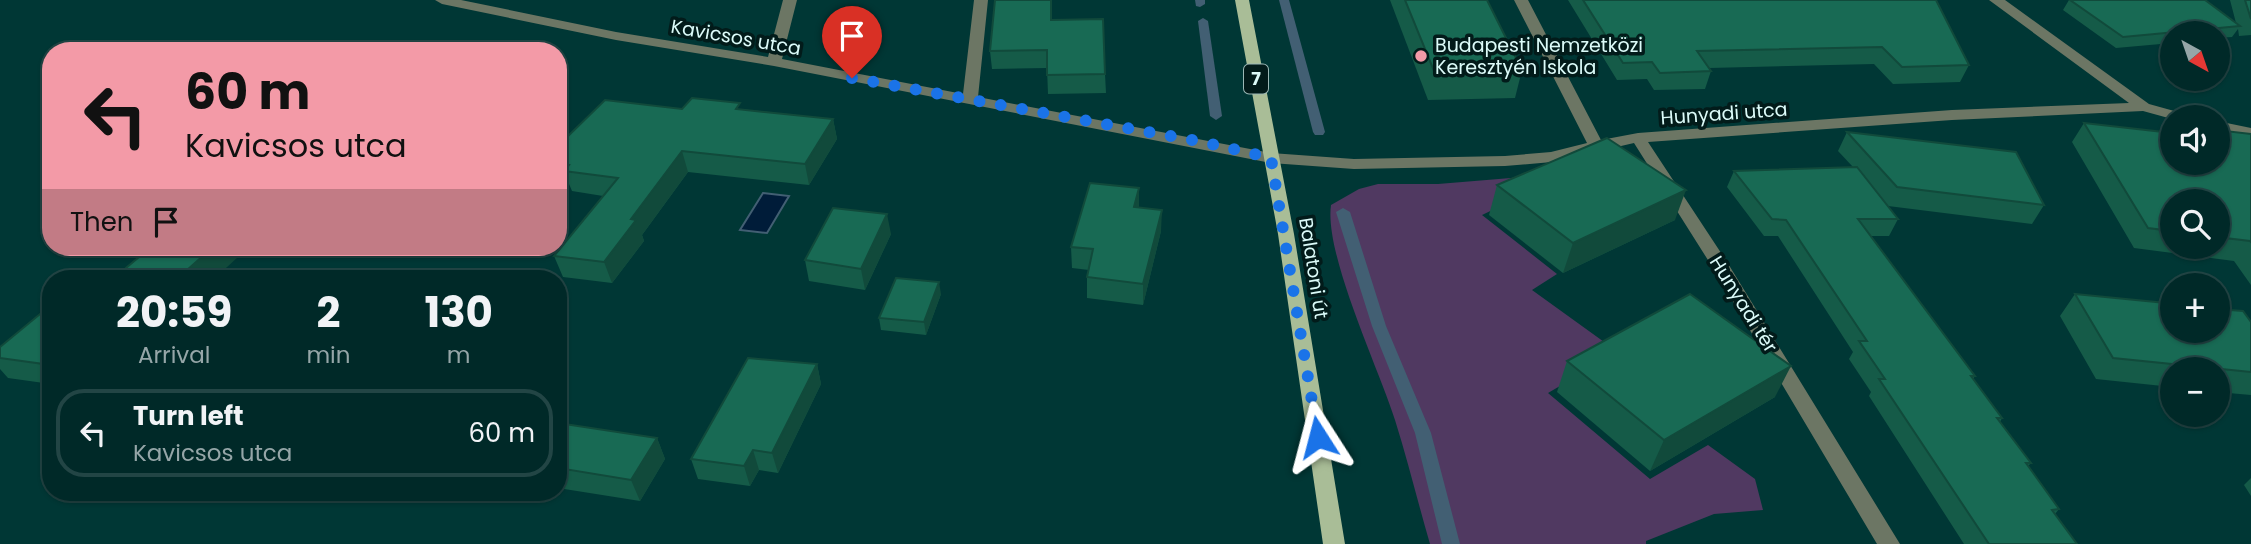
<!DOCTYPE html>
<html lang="en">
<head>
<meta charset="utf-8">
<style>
  :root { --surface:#002928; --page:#0e3534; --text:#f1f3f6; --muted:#95a6a8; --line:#224545 }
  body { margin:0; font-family:Poppins,sans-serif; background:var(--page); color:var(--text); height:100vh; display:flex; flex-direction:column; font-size:26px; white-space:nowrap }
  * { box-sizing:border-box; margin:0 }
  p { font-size:23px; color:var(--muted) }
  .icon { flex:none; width:38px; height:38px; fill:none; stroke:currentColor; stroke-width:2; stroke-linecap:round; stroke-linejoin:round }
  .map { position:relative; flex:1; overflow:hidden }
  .drawer { position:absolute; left:42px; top:270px; width:525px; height:231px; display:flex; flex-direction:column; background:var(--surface); border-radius:28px; box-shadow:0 2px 5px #0004,0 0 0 2px var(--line) }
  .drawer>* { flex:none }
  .top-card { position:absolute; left:42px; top:42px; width:525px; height:214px; border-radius:28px; box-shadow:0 2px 5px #0004,0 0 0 2px var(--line); background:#f39aa7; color:#111; overflow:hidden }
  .needle { width:46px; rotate:140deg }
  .fabs { position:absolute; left:2160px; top:21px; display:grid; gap:14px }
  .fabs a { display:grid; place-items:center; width:70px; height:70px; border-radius:50%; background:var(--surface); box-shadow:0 2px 5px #0004,0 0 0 2px var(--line); font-size:35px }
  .pin { position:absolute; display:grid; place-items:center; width:60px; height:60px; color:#fff; margin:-72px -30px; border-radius:50% 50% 50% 0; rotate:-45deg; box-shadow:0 0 7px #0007 }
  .pin .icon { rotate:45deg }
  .me { position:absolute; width:77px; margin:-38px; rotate:351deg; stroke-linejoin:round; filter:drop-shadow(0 0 5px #0008) }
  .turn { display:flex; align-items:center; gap:24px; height:147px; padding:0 28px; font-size:32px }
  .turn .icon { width:91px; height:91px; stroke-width:2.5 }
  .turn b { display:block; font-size:49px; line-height:60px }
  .then { display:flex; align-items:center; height:66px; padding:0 28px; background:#0003; gap:14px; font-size:26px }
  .eta { display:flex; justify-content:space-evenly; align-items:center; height:119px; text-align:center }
  .eta b { font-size:42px; font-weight:700; line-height:49px }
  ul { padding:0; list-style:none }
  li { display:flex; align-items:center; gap:21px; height:88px; margin:0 14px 10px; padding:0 14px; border:4px solid var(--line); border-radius:28px }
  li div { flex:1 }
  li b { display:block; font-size:26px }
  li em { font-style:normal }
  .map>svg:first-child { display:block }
  .green { fill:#503961 }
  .water { fill:#001c39; stroke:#425f73; stroke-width:2 }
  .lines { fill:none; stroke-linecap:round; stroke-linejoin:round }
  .stream { fill:#425f73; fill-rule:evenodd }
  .minor { fill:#6c7664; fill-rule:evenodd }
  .major { fill:#a9bd97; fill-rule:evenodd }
  .wall { fill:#155b48; fill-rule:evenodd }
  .shaded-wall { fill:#114a3b }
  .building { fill:#186a54; stroke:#114a3b; stroke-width:2 }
  .route { stroke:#1a73e8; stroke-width:12; stroke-dasharray:0 21.6 }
  .poi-dot { fill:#f39aa7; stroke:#021b1a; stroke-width:2.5 }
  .labels { text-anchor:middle; stroke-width:7; stroke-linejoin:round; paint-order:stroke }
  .shield { fill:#021b1a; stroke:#9bb8b6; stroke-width:2 }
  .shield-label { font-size:18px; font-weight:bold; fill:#dcfbf9 }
  .street-label { font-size:19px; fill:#dcfbf9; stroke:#021b1a }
  .poi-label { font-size:19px; fill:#dcfbf9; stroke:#021b1a; text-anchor:start }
</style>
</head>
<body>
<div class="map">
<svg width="2251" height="544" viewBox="0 0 2251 544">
  <rect width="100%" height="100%" fill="#003735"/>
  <path class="green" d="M1570 173 1482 215 1557 274 1532 290 1618 352 1548 393 1650 479 1708 445 1755 479 1763 510 1714 514 1646 541V544H1430C1418 503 1408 461 1395 420 1379 369 1324 254 1331 205L1359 189 1378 184H1438Z"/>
  <path class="water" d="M763 193 789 196 767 233 740 230Z"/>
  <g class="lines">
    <g class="stream">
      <path d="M1195 0H1205V4L1200 7 1196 6Z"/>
      <path d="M1279 0H1289L1325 132 1323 135H1315L1313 132Z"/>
      <path d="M1203 18 1208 21 1222 116 1216 120 1210 116 1198 21Z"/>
      <path d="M1343 208 1350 212 1386 326 1431 433 1460 544H1442L1415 433 1372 326 1336 212Z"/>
    </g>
    <g class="minor">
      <path d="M435 0H461L616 32 768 57 783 0H797L782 59 963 94 974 0H988L978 97 1271 153 1354 159 1505 156 1551 152 1587 143 1514 0H1528L1601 140 1638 133 1952 110 2129 103 1989 0H2005L2149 104 2185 114 2188 117H2172V119L2143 111 1952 120 1648 142 1727 262 1900 544H1877L1713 268 1634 143 1552 162 1505 166 1354 169 1271 163 774 66 616 40 442 4Z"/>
      <path d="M2217 121 2251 128V138L2217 130Z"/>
    </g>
    <path class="major" d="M1235 0H1249L1294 234 1345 544H1323L1278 234Z"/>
  </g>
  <g class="wall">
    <path d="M995 0H1052V20L1105 74 1106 93 1048 94 1047 68 992 69 990 51Z"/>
    <path d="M1390 0H1487L1522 70 1515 98 1428 100Z"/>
    <path d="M1568 0H1936L1969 65 1960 82 1893 84 1874 64 1709 68 1711 71 1705 89 1654 90 1647 79 1617 80Z"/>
    <path d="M2069 0H2205L2236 23 2230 0H2251V35L2239 36 2238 29 2232 37 2217 38V33H2172V43L2116 48 2063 10Z"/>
    <path d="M682 109H741L833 119 837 139 809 185 688 172 642 235 644 241 612 283 563 277 554 256 603 196 572 191 569 184 558 183V149L565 142 564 140Z"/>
    <path d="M2084 123 2172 163 2251 134V285L2234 261 2134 248 2072 142ZM2172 201H2217V247H2172Z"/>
    <path d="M1847 132 2044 205 2032 224 1888 206 1898 219 1889 236H1871L1975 376 1973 379 2002 418 2000 422 2031 463 2028 466 2059 509 2055 514 2077 544H1964L1869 396 1871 392 1849 359 1853 352 1778 236H1764L1727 187 1734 171 1853 167 1838 151Z"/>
    <path d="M1497 185 1675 220 1563 273 1489 215Z"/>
    <path d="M1139 188V208L1161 231 1143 305 1087 298V277L1089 270 1072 268 1071 247Z"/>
    <path d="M891 234 865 290 809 281 805 260Z"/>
    <path d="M941 294 926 335 881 330 879 318Z"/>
    <path d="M2075 294 2168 307 2251 322V395L2217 392V369H2172V387L2096 379 2060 316Z"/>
    <path d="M51 305V384L8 378 0 369V347Z"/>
    <path d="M1567 361 1775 397 1650 471 1557 392Z"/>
    <path d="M817 364 821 384 778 473 759 470 750 486 698 479 691 459Z"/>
    <path d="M558 423 657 438 665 459 640 501 558 488Z"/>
    <path d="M2251 478V496L2244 485Z"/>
  </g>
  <g class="shaded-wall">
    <path d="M833 119 837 139 809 185 805 164Z"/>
    <path d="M682 151 688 172 642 235 644 241 612 283 604 262 631 219Z"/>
    <path d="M1139 188V209L1134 207Z"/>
    <path d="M1686 190 1675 220 1563 273 1573 243Z"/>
    <path d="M1162 210 1161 231 1143 305V284Z"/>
    <path d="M887 214 891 234 865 290 861 269Z"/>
    <path d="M213 247H249L215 278H178Z"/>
    <path d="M939 282 941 294 926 335 924 322Z"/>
    <path d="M817 364 821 384 778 473 772 453Z"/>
    <path d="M1791 366 1775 397 1650 471 1664 440Z"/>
    <path d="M657 438 665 459 640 501 631 480Z"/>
    <path d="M753 450 759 470 750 486 744 466Z"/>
  </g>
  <g class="building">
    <path d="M995 0H1051V20L1103 19 1105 74 1047 75V50L990 51Z"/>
    <path d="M1405 0H1487L1522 70 1434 71Z"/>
    <path d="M1583 0H1936L1969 65 1902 67 1882 47 1697 51 1711 71 1660 73 1652 62 1623 63Z"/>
    <path d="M2070 0H2205L2240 26 2123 37Z"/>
    <path d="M2245 0H2251V19Z"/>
    <path d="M221 43 277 50 210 51Z"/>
    <path d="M692 98 740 103 736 109 833 119 805 164 682 151 631 219 636 220 604 262 554 256 618 178 564 171 569 165 558 163V149L567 140H564L605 100 682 109Z"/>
    <path d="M2084 123 2172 133V163H2217V130L2251 134V242L2250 241 2217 237V201H2172V231L2148 228Z"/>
    <path d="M1847 132 2016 152 2044 205 1897 187Z"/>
    <path d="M1607 138 1686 190 1573 243 1497 185Z"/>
    <path d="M1857 167 1898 219H1858L1975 376H1971L2002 418H1997L2031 463H2026L2059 509 2052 510 2077 544H1989L1879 379H1885L1859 341H1867L1786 220 1772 219 1734 171Z"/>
    <path d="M1090 183 1139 188 1134 207 1162 210 1143 284 1087 277 1093 249 1071 247Z"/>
    <path d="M833 208 887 214 861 269 805 260Z"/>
    <path d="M151 247H213L178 278H114Z"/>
    <path d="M896 278 939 282 924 322 879 318Z"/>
    <path d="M1690 294 1791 366 1664 440 1567 361Z"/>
    <path d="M2075 294 2166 303 2168 307 2172 304V331H2217V309L2243 311 2251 322V372L2113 358Z"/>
    <path d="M51 305V365L0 358V347Z"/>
    <path d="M748 358 817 364 772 453 753 450 744 466 691 459Z"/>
    <path d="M558 423 657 438 631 480 558 468Z"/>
  </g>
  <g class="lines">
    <path class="route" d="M852 78 1203 142 1271 158 1318 437"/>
  </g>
  <circle class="poi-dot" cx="1421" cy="56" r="7"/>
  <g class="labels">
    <rect class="shield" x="1244" y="64.5" width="24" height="29" rx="5"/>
    <g class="shield-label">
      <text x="1256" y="85">7</text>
    </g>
    <g class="street-label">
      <text transform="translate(736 37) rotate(10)" y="7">Kavicsos utca</text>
      <text transform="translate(1724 113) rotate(-4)" y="7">Hunyadi utca</text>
      <text transform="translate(1314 268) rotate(81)" y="7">Balatoni út</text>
      <text transform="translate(1744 304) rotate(58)" y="7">Hunyadi tér</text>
    </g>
    <g class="poi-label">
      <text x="1435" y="52">Budapesti Nemzetközi<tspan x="1435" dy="22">Keresztyén Iskola</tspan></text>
    </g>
  </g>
</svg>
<div class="fabs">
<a><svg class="needle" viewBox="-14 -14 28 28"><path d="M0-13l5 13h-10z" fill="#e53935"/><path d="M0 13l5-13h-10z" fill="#95a6a8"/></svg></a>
<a><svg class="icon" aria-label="sound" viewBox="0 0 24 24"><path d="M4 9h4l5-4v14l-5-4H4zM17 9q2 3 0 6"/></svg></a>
<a><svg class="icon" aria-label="search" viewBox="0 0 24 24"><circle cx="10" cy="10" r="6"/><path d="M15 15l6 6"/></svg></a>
<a>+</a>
<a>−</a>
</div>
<div class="pin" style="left:852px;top:78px;background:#d93025"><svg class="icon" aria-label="arrive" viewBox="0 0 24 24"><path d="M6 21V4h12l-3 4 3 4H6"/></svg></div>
<svg class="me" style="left:1318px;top:437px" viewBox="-20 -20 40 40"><path d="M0-17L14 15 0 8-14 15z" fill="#1a73e8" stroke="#fff" stroke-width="4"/></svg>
<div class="top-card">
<div class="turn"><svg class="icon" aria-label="left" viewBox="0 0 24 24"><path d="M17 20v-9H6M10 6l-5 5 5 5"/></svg><div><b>60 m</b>Kavicsos utca</div></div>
<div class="then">Then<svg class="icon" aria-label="arrive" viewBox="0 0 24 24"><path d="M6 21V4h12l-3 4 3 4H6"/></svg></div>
</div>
<section class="drawer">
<div class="eta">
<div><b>20:59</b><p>Arrival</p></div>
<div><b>2</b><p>min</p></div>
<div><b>130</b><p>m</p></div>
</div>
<ul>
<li><svg class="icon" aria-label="left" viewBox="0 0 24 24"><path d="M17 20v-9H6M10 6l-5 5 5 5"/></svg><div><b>Turn left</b><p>Kavicsos utca</p></div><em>60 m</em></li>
</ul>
</section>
</div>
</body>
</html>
